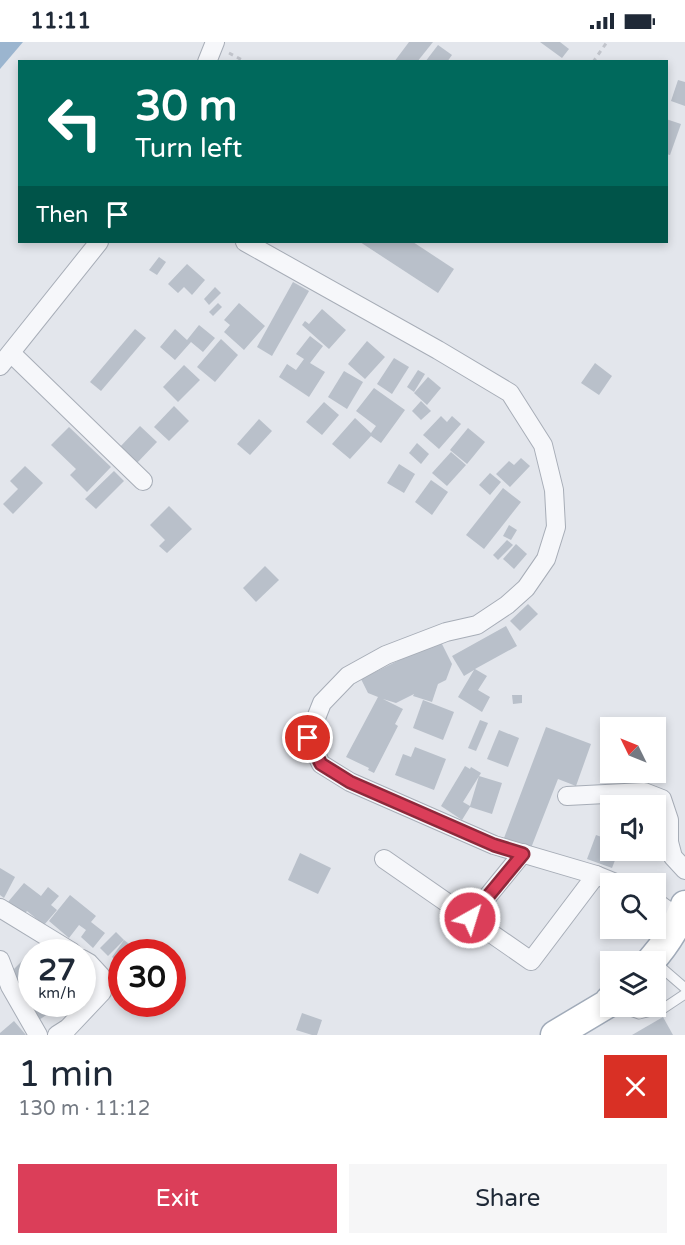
<!DOCTYPE html>
<html lang="en">
<head>
<meta charset="utf-8">
<style>
  :root { --surface:#fff; --page:#f6f6f7; --text:#1f2937; --muted:#747a83; --accent:#db3e59 }
  body { margin:0; font-family:"Varela Round",sans-serif; background:var(--page); color:var(--text); height:100vh; display:flex; flex-direction:column; font-size:22px; white-space:nowrap }
  * { box-sizing:border-box; margin:0 }
  p { font-size:20px; color:var(--muted) }
  .icon { flex:none; width:33px; height:33px; fill:none; stroke:currentColor; stroke-width:2; stroke-linecap:round; stroke-linejoin:round }
  .map { position:relative; height:993px; overflow:hidden }
  .sheet { display:flex; flex-direction:column; background:var(--surface); flex:1 }
  .sheet>* { flex:none }
  .hud { position:absolute; left:18px; top:18px; width:650px; height:183px; border-radius:0px; box-shadow:0 3px 9px #0003; background:#00695c; color:#fff; overflow:hidden }
  .needle { width:39px; rotate:313deg }
  .controls { position:absolute; left:600px; top:675px; display:grid; gap:12px }
  .controls a { display:grid; place-items:center; width:66px; height:66px; border-radius:0px; background:var(--surface); box-shadow:0 3px 9px #0003; font-size:30px }
  .speed { position:absolute; left:18px; top:897px; display:flex; gap:12px; font-size:30px; font-weight:700; text-align:center }
  .speed>* { display:grid; place-content:center; width:78px; height:78px; border-radius:50%; background:var(--surface); box-shadow:0 3px 9px #0003; line-height:1 }
  .speed small { font-size:15px; font-weight:400 }
  .speed .limit { border:9px solid #d22; background:#fff; color:#111 }
  .pin { position:absolute; display:grid; place-items:center; width:51px; height:51px; color:#fff; margin:-26px; border:3px solid #fff; border-radius:50%; box-shadow:0 2px 6px #0007 }
  .me { position:absolute; width:66px; margin:-33px; rotate:39deg; stroke-linejoin:round; filter:drop-shadow(0 0 4px #0008) }
  .turn { display:flex; align-items:center; gap:21px; height:126px; padding:0 18px; font-size:27px }
  .turn .icon { width:78px; height:78px; stroke-width:2.5 }
  .turn b { display:block; font-size:42px; line-height:51px }
  .then { display:flex; align-items:center; height:57px; padding:0 18px; background:#0003; gap:12px; font-size:22px }
  .round { display:grid; place-items:center; flex:none; width:63px; height:63px; border-radius:0px; background:var(--page) }
  .head { display:flex; align-items:center; justify-content:space-between; height:102px; padding:0 18px }
  h1 { font-size:36px; font-weight:600; line-height:45px }
  .button { display:flex; gap:12px; margin-top:auto; padding:12px 18px }
  .button a { flex:1; height:69px; border-radius:0px; background:var(--accent); color:#fff; font-size:24px; font-weight:600; line-height:69px; text-align:center }
  .button a+a { background:var(--page); color:var(--text) }
  .status { display:flex; justify-content:space-between; align-items:center; height:42px; padding:0 30px; background:var(--surface); direction:ltr }
  .status svg { height:16px; fill:currentColor }
  .map>svg:first-child { display:block }
  .water { fill:#9bb5cf }
  .building { fill:#b9c0ca }
  .lines { fill:none; stroke-linecap:round; stroke-linejoin:round }
  .service-casing { stroke:#a7adb7; stroke-width:11 }
  .minor-casing { stroke:#a7adb7; stroke-width:20 }
  .primary-casing { stroke:#a1abb9; stroke-width:31 }
  .path { stroke:#c1c4cb; stroke-width:3; stroke-dasharray:4.5 4.5; stroke-linecap:butt }
  .service { stroke:#f6f7fa; stroke-width:9 }
  .minor { stroke:#f6f7fa; stroke-width:18 }
  .primary { stroke:#fff; stroke-width:28 }
  .route-casing { stroke:#8e283a; stroke-width:15 }
  .route { stroke:#db3e59; stroke-width:10 }
</style>
</head>
<body>
<div class="status"><b>11:11</b><svg viewBox="0 0 49 12"><path d="M0 12V9h3v3zM5 12V6h3v6zM10 12V3h3v9zM15 12V0h3v12zM26 1h20v11H26zM47 4h2v5h-2z"/></svg></div>
<div class="map">
<svg width="685" height="993" viewBox="0 0 685 993">
  <rect width="100%" height="100%" fill="#e3e6ec"/>
  <path class="water" d="M0 0H23L0 27Z"/>
  <g class="building">
    <path d="M409 0H433L417 20H394Z"/>
    <path d="M540 0H560L569 7 562 16Z"/>
    <path d="M438 3 452 13 447 20H425Z"/>
    <path d="M678 38 685 40V64L671 59Z"/>
    <path d="M666 77 681 82 670 113 666 112Z"/>
    <path d="M360 200H413L454 227 438 251Z"/>
    <path d="M159 215 166 220 157 233 149 228Z"/>
    <path d="M187 222 205 238 192 253 184 245 178 251 168 242Z"/>
    <path d="M293 240 309 249 272 314 257 305Z"/>
    <path d="M215 245 221 251 209 263 204 257Z"/>
    <path d="M218 261 222 265 213 274 209 270Z"/>
    <path d="M239 261 265 284 244 308 224 290 230 283 224 278Z"/>
    <path d="M322 267 346 288 329 307 302 283 305 279 309 282Z"/>
    <path d="M199 283 215 296 203 310 191 300 175 318 160 305 175 287 187 298Z"/>
    <path d="M135 287 146 296 101 349 90 340Z"/>
    <path d="M310 294 323 304 310 321 325 330 309 355 279 335 287 322 296 328 304 317 296 312Z"/>
    <path d="M221 297 238 313 215 340 197 325Z"/>
    <path d="M367 299 385 315 365 337 348 322Z"/>
    <path d="M394 316 409 325 392 352 377 342Z"/>
    <path d="M595 321 612 334 599 353 581 341Z"/>
    <path d="M184 323 200 338 178 360 163 345Z"/>
    <path d="M418 328 425 332 414 350 407 345Z"/>
    <path d="M344 329 363 340 347 367 328 355Z"/>
    <path d="M428 335 441 346 427 363 414 351Z"/>
    <path d="M374 346 405 368 381 401 371 394 350 417 332 402 355 376 371 391 376 384 356 369Z"/>
    <path d="M421 359 431 369 421 378 412 369Z"/>
    <path d="M324 360 339 373 322 393 306 380Z"/>
    <path d="M174 364 189 379 169 399 154 385Z"/>
    <path d="M441 374 447 380 452 374 461 382 439 407 423 393Z"/>
    <path d="M259 377 272 389 250 413 237 402Z"/>
    <path d="M140 384 157 400 135 423 118 407Z"/>
    <path d="M69 385 111 425 87 450 70 433 76 427 51 403Z"/>
    <path d="M468 386 485 400 467 422 450 408Z"/>
    <path d="M417 401 429 412 421 422 409 411Z"/>
    <path d="M451 410 466 423 447 444 432 431Z"/>
    <path d="M521 416 530 424 510 445 496 432 509 419 514 423Z"/>
    <path d="M399 422 415 432 404 451 387 441Z"/>
    <path d="M25 424 43 441 13 472 3 462 18 447 10 439Z"/>
    <path d="M114 429 124 439 96 467 85 457Z"/>
    <path d="M490 431 501 440 490 453 479 443Z"/>
    <path d="M431 438 448 450 432 473 415 460Z"/>
    <path d="M503 446 521 460 484 507 466 493Z"/>
    <path d="M169 464 192 487 167 511 159 504 165 498 150 483Z"/>
    <path d="M509 483 517 488 511 498 503 494Z"/>
    <path d="M507 498 513 503 498 518 493 513Z"/>
    <path d="M516 502 527 512 514 527 503 517Z"/>
    <path d="M265 524 279 538 256 560 243 546Z"/>
    <path d="M528 562 538 572 520 589 510 579Z"/>
    <path d="M506 584 517 604 475 627 487 634 478 648 490 655 482 670 458 655 474 628 464 634 452 614Z"/>
    <path d="M440 598 452 622 446 638 438 642 432 660 413 654 414 652 396 661 383 657 403 667 395 682 398 684 374 731 368 728 369 726 346 715 378 655 368 651 361 637Z"/>
    <path d="M512 653H522V661L513 662Z"/>
    <path d="M423 658 454 670 443 698 413 686Z"/>
    <path d="M480 678 488 681 476 709 468 706Z"/>
    <path d="M546 685 591 702 576 744 558 737 531 806 504 796Z"/>
    <path d="M499 688 519 696 508 725 487 717Z"/>
    <path d="M415 705 446 717 434 748 395 733 403 712 411 715Z"/>
    <path d="M465 724 470 727 471 725 481 731 463 760 470 764 479 734 502 741 492 772 470 765 462 778 441 764Z"/>
    <path d="M596 793 610 798V808H619L612 826 587 817Z"/>
    <path d="M300 811 331 826 318 852 288 838Z"/>
    <path d="M0 826 15 835 4 856 0 853Z"/>
    <path d="M24 841 41 854 48 845 59 854 51 863 57 868 44 883 27 869 23 874 8 860Z"/>
    <path d="M70 853 96 874 91 880 105 891 93 906 81 895 86 888 79 883 69 896 49 879Z"/>
    <path d="M116 890 124 898 108 914 100 906Z"/>
    <path d="M124 898 132 904 128 910H122V919L120 921 112 915Z"/>
    <path d="M164 902 172 910H155Z"/>
    <path d="M26 915 32 920V932L20 944 9 932Z"/>
    <path d="M37 962H56L58 965 36 980 28 968Z"/>
    <path d="M302 971 322 978 317 993H312L296 988Z"/>
    <path d="M663 975 673 993H632Z"/>
    <path d="M14 979 26 993H0V991Z"/>
  </g>
  <g class="lines">
    <g class="service-casing">
      <g id="service">
        <path d="M656 921 685 946"/>
        <path d="M616 964 639 972 664 966 685 952"/>
      </g>
    </g>
    <g class="minor-casing">
      <g id="minor">
        <path d="M207 20 215 0"/>
        <path d="M245 200 438 308 510 351 543 403 554 448 556 485 546 517 526 546 507 563 477 583 446 590 386 613 348 634 322 661 308 696 321 722 350 740 494 803 596 833 618 842"/>
        <path d="M11 311 143 439"/>
        <path d="M0 324 99 200"/>
        <path d="M567 754 644 750 662 757 669 778V800L673 815 685 828"/>
        <path d="M384 817 531 919 596 833"/>
        <path d="M656 860 685 881"/>
        <path d="M0 866 72 910"/>
        <path d="M470 876 523 811"/>
        <path d="M0 918 10 944 38 993"/>
        <path d="M57 993 68 986 102 950 101 934 89 921 82 917"/>
      </g>
    </g>
    <g class="primary-casing">
      <g id="primary">
        <path d="M650 920C666 902 677 885 685 863"/>
        <path d="M555 993 607 962 610 958"/>
      </g>
    </g>
    <g class="path">
      <path d="M229 11 246 20"/>
      <path d="M593 20 607 0"/>
    </g>
    <use href="#service" class="service"/>
    <use href="#minor" class="minor"/>
    <use href="#primary" class="primary"/>
  </g>
  <g class="lines">
    <g class="route-casing">
      <path id="route" d="M308 696 321 722 350 740 494 803 523 812 470 876"/>
    </g>
    <use href="#route" class="route"/>
  </g>
</svg>
<div class="controls">
<a><svg class="needle" viewBox="-14 -14 28 28"><path d="M0-13l5 13h-10z" fill="#e53935"/><path d="M0 13l5-13h-10z" fill="#747a83"/></svg></a>
<a><svg class="icon" aria-label="sound" viewBox="0 0 24 24"><path d="M4 9h4l5-4v14l-5-4H4zM17 9q2 3 0 6"/></svg></a>
<a><svg class="icon" aria-label="search" viewBox="0 0 24 24"><circle cx="10" cy="10" r="6"/><path d="M15 15l6 6"/></svg></a>
<a><svg class="icon" aria-label="layers" viewBox="0 0 24 24"><path d="M12 4l9 5-9 5-9-5zM3 14l9 5 9-5"/></svg></a>
</div>
<div class="speed"><div>27<small>km/h</small></div><div class="limit">30</div></div>
<div class="pin" style="left:308px;top:696px;background:#d93025"><svg class="icon" aria-label="arrive" viewBox="0 0 24 24"><path d="M6 21V4h12l-3 4 3 4H6"/></svg></div>
<svg class="me" style="left:470px;top:876px" viewBox="-20 -20 40 40"><circle r="17" fill="#db3e59" stroke="#fff" stroke-width="3"/><path d="M0-11L8 9 0 5-8 9z" fill="#fff"/></svg>
<div class="hud">
<div class="turn"><svg class="icon" aria-label="left" viewBox="0 0 24 24"><path d="M17 20v-9H6M10 6l-5 5 5 5"/></svg><div><b>30 m</b>Turn left</div></div>
<div class="then">Then<svg class="icon" aria-label="arrive" viewBox="0 0 24 24"><path d="M6 21V4h12l-3 4 3 4H6"/></svg></div>
</div>
</div>
<section class="sheet">
<div class="head"><div><h1>1 min</h1><p>130 m · 11:12</p></div><a class="round" style="background:#d93025;color:#fff"><svg class="icon" aria-label="close" viewBox="0 0 24 24"><path d="M6 6l12 12M18 6L6 18"/></svg></a></div>
<div class="button"><a>Exit</a><a>Share</a></div>
</section>
</body>
</html>
